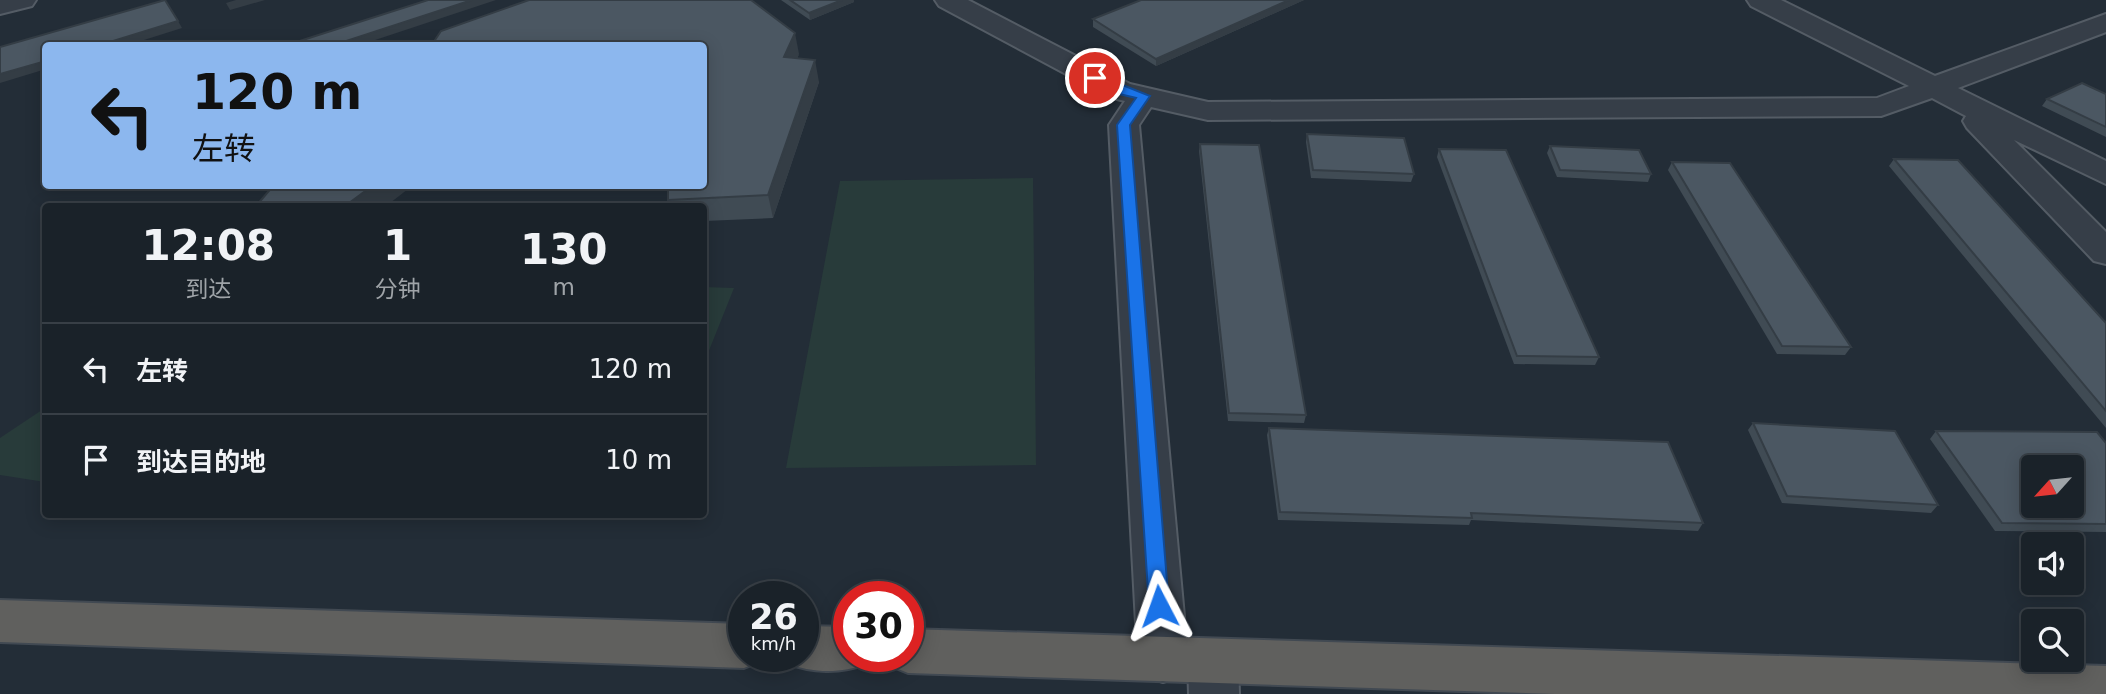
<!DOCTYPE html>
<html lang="zh">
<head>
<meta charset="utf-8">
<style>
  :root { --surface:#1a2229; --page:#232a31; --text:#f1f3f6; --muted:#9fa4a8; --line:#383f46 }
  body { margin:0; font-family:"DejaVu Sans","Noto Sans SC",sans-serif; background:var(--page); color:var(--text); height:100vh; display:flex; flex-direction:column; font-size:26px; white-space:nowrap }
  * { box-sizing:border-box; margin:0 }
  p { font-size:23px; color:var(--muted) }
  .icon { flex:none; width:38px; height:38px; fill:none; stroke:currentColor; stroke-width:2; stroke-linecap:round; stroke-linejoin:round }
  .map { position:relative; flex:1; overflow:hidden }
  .drawer { position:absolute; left:42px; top:203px; width:665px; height:315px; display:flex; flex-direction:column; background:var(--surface); border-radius:7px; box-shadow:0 4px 18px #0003,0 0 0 2px var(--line) }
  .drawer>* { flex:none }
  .guide { position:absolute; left:42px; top:42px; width:665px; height:147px; border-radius:7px; box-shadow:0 4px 18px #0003,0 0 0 2px var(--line); background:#8cb7ee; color:#111; overflow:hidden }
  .needle { width:46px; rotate:243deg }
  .controls { position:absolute; left:2021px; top:455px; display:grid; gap:14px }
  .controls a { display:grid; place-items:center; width:63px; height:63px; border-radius:7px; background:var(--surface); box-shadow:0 4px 18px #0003,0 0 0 2px var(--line); font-size:35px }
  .speed { position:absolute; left:728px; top:581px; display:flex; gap:14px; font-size:35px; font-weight:700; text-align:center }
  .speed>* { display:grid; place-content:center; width:91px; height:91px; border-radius:50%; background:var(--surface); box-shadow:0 4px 18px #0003,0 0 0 2px var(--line); line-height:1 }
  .speed small { font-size:18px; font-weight:400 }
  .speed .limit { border:10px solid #d22; background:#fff; color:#111 }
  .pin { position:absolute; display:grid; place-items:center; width:60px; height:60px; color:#fff; margin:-30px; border:4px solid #fff; border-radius:50%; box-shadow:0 2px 7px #0007 }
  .me { position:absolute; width:77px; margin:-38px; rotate:356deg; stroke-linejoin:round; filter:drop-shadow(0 0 5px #0008) }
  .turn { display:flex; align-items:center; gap:24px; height:147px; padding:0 35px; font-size:32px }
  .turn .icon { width:91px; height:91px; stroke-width:2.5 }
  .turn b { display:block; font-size:49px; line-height:60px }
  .eta { display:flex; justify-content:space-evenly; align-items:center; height:119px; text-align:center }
  .eta b { font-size:42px; font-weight:700; line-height:49px }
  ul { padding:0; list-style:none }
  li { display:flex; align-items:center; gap:21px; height:91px; padding:0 35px; border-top:2px solid var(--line) }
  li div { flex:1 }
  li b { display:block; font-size:26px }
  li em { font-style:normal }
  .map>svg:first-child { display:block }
  .green { fill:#283b3a }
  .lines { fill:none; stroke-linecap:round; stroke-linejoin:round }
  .minor-casing { stroke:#545c65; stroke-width:4 }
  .tertiary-casing { stroke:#545c65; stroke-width:4 }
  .trunk-casing { stroke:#414952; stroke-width:4 }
  .minor { fill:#363e48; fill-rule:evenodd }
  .tertiary { fill:#363e48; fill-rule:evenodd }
  .trunk { fill:#60605e; fill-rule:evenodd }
  .wall { fill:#404b54 }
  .shaded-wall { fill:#343d45 }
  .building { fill:#4b5762; stroke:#343d45; stroke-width:2; fill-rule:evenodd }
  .route { fill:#1a73e8; stroke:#114b97; stroke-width:2 }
</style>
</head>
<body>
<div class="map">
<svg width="2106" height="694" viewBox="0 0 2106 694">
  <rect width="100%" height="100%" fill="#232d37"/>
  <g class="green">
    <path d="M1033 178 1036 465 786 468 840 181Z"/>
    <path d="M704 287 734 288 704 363Z"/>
    <path d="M45 408V482L0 475V438Z"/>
  </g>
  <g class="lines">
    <g class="minor-casing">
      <g id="minor">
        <path d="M935 0H968L1130 84 1208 102 1877 98 1909 86 1751 6 1747 0H1781L1935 76 2106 14V32L1958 88 2106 161V184L2014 140 2106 232V264L2094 261 1967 128 1963 121 1966 116 1932 98 1881 116 1208 120 1151 107 1139 125 1188 660 1180 676 1163 682 1146 676 1138 660 1109 125 1125 101 1109 97 939 6Z"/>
        <path d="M1213 639 1230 645 1238 661 1239 694H1189L1188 661 1196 645Z"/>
      </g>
    </g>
    <g class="tertiary-casing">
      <path id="tertiary" d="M0 0H36L32 6 0 14Z"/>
    </g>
    <g class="trunk-casing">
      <g id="trunk">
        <path d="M0 600 744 624V656H764L761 661 744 668 0 642Z"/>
        <path d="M803 626 849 627V656H870L866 664C841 674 811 673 786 663L782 656H803Z"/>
        <path d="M908 629 2106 666V694H1555L908 673 891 666 886 656H908Z"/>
      </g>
    </g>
    <use href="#minor" class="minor"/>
    <use href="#tertiary" class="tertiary"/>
    <use href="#trunk" class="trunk"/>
  </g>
  <g class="wall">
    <path d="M781 0H854V2L810 20Z"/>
    <path d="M1141 0H1304L1156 66 1093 27V19Z"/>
    <path d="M799 54 797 59 819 82 773 218 704 221V206H670L668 200 704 186Z"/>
    <path d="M2106 94V137L2042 106 2047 99Z"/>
    <path d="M1307 134 1414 174 1411 182 1311 178 1306 142Z"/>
    <path d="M1200 144 1306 415 1304 423 1228 421 1199 151Z"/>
    <path d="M1550 146 1651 174 1648 182 1557 177 1547 153Z"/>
    <path d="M1439 149 1599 357 1595 365 1514 364 1437 157Z"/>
    <path d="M1894 159 2106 323V428L1889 166Z"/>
    <path d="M1672 162 1851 347 1845 355 1777 354 1668 170Z"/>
    <path d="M1753 423 1938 505 1931 513 1782 503 1748 430Z"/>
    <path d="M1269 428 1703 523 1698 531 1471 520 1469 525 1278 520 1267 435Z"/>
    <path d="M1936 431 2106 443V532L1995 531 1930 439Z"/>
  </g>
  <g class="shaded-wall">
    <path d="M236 0H265L230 10 226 3Z"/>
    <path d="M472 0H496L357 46H331Z"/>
    <path d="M842 0H854V2L810 20 809 13Z"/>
    <path d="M1289 0H1304L1156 66V59Z"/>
    <path d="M178 21 182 28 125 46H97Z"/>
    <path d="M795 33 799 54 788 79 784 57Z"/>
    <path d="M815 60 819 82 773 218 768 195Z"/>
    <path d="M46 61V69L0 83V74Z"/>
    <path d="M372 186H412L386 206H345Z"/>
  </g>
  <g class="building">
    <path d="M165 0 178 21 97 46H46V61L0 74V47Z"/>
    <path d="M428 0H472L331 46H284Z"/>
    <path d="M529 0H751L795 33 784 57 815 60 768 195 668 200V186H704V46H431L441 31Z"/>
    <path d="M790 0H842L809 13Z"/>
    <path d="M1141 0H1289L1156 59 1093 19Z"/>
    <path d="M2082 83 2106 94V127L2047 99Z"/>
    <path d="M1307 134 1404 138 1414 174 1313 170Z"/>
    <path d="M1200 144 1259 145 1306 415 1229 413Z"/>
    <path d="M1550 146 1639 150 1651 174 1560 170Z"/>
    <path d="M1439 149 1506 150 1599 357 1517 356Z"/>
    <path d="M1894 159 1958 160 2106 323V411Z"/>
    <path d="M1672 162 1730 163 1851 347 1782 346Z"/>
    <path d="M273 186H372L345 206H256Z"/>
    <path d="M1753 423 1895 431 1938 505 1787 496Z"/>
    <path d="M1269 428 1668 442 1703 523 1471 513 1472 518 1280 512Z"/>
    <path d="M1936 431 2097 432 2106 443V524L2002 523ZM2034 467H2072V506H2034Z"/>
  </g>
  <path class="route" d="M1095 74 1150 96 1130 125 1169 606 1166 612 1159 615 1152 612 1149 606 1117 125 1136 98 1115 93 1091 80 1089 78Z"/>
</svg>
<div class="controls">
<a><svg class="needle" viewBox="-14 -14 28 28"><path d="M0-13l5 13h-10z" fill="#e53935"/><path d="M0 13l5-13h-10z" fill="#9fa4a8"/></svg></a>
<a><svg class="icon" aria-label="sound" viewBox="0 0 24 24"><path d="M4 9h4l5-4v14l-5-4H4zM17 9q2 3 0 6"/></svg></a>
<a><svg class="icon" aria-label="search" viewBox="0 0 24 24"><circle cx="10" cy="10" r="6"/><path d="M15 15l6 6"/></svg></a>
</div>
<div class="speed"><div>26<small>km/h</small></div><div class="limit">30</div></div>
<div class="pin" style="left:1095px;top:78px;background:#d93025"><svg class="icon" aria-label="arrive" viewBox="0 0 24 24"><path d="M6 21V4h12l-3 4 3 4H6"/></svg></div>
<svg class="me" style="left:1159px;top:606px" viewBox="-20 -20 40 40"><path d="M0-17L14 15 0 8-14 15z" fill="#1a73e8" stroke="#fff" stroke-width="4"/></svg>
<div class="guide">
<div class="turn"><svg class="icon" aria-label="left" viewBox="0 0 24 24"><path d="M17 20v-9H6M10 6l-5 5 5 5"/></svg><div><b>120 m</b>左转</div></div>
</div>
<section class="drawer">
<div class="eta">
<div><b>12:08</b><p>到达</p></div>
<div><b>1</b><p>分钟</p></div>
<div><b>130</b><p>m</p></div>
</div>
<ul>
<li><svg class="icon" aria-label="left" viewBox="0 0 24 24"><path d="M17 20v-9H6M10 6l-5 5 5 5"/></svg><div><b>左转</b></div><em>120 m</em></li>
<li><svg class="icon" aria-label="arrive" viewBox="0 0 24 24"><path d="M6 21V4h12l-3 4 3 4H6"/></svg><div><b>到达目的地</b></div><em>10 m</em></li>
</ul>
</section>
</div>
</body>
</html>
